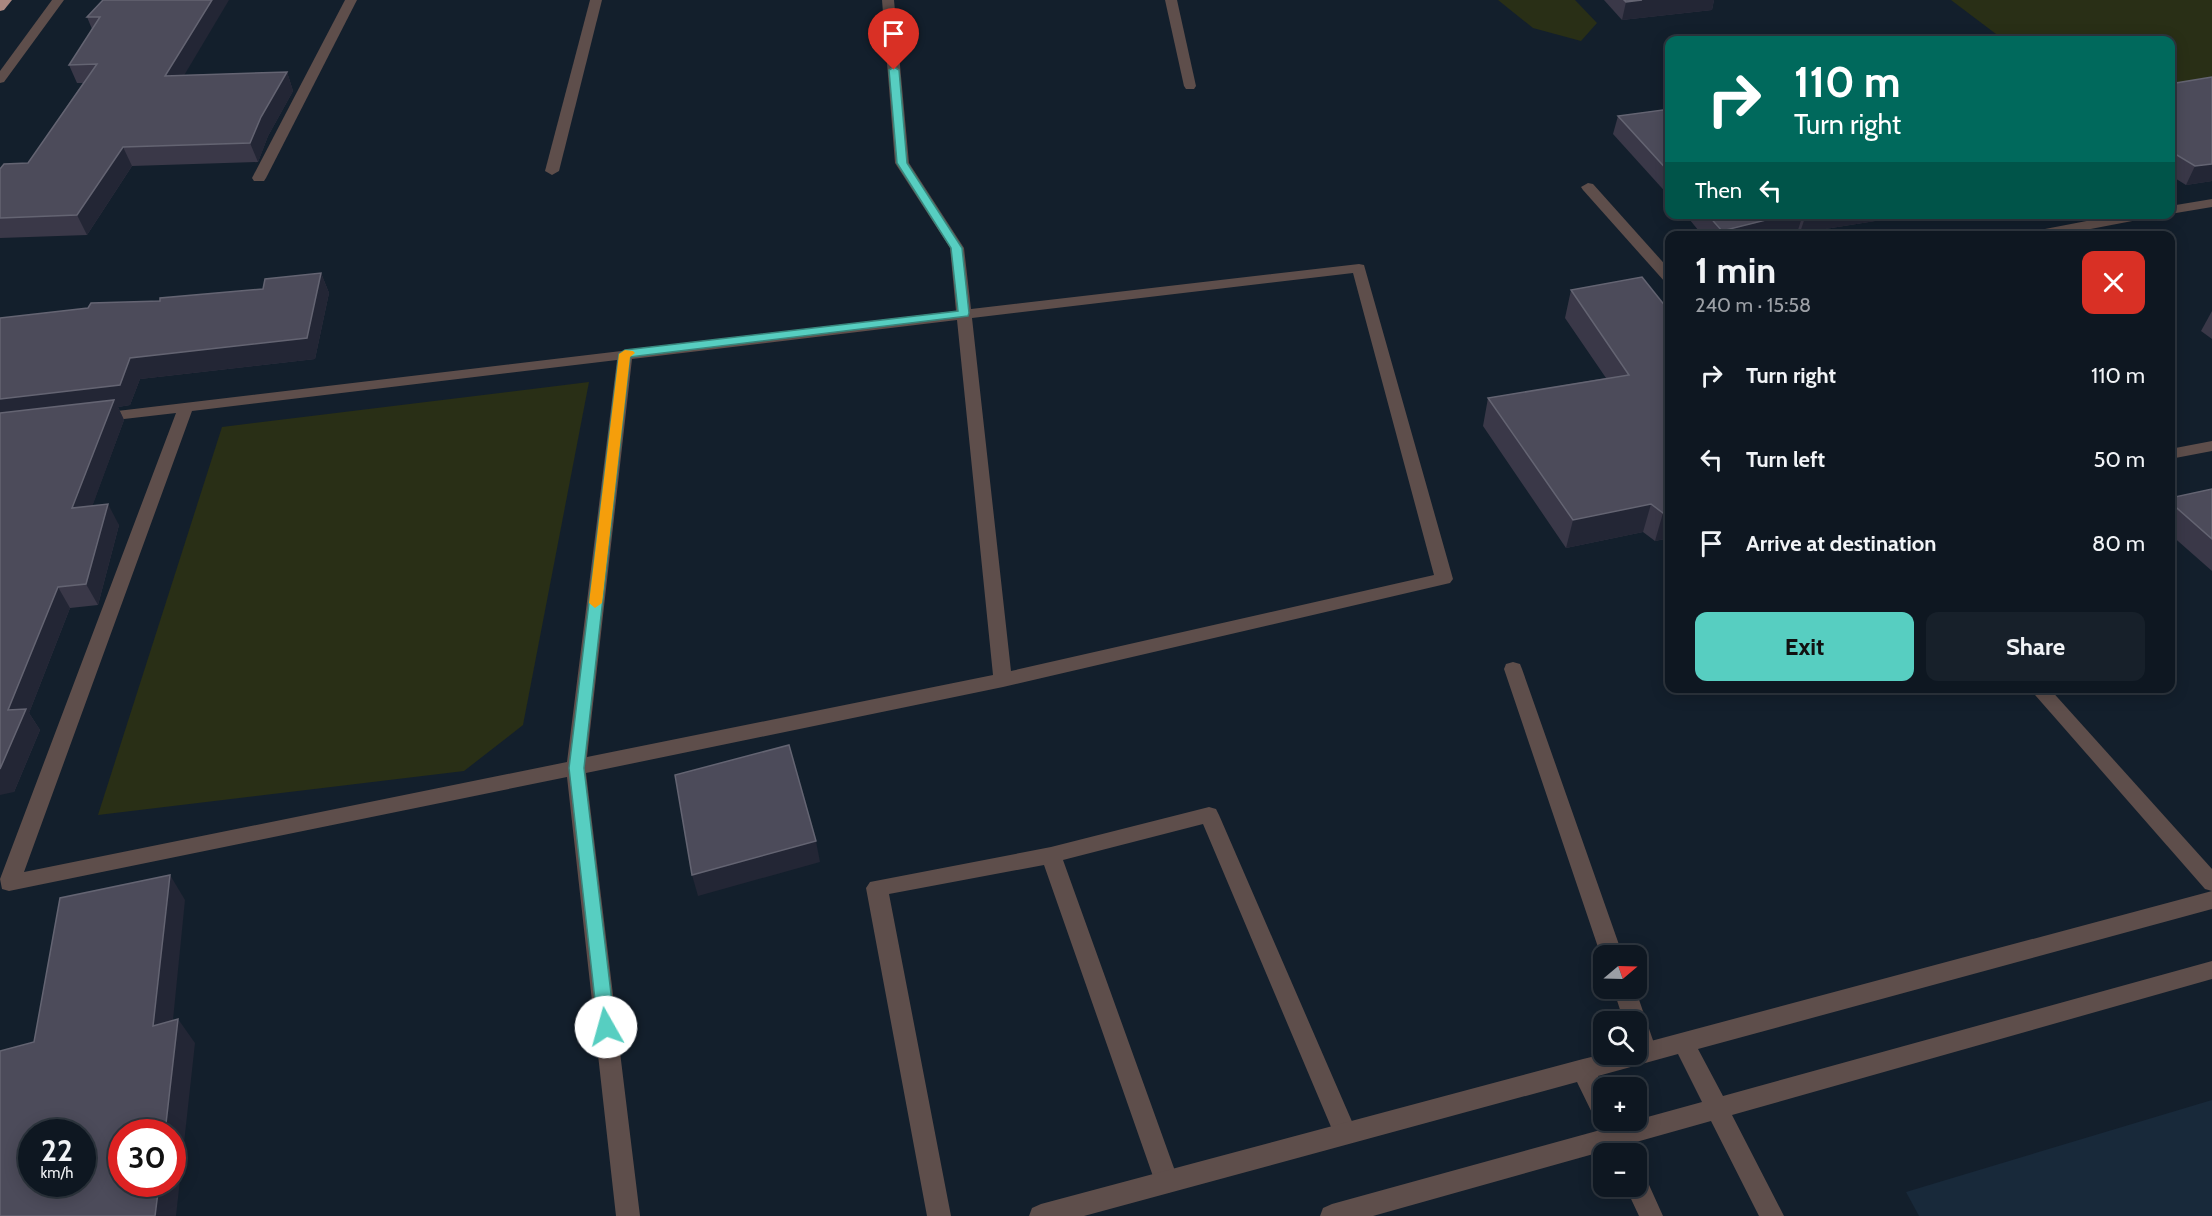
<!DOCTYPE html>
<html lang="en">
<head>
<meta charset="utf-8">
<style>
  :root { --surface:#0e1721; --page:#17202a; --text:#f1f3f6; --muted:#9b9fa5; --line:#2e363f; --accent:#57cec1 }
  body { margin:0; font-family:Cabin,sans-serif; background:var(--page); color:var(--text); height:100vh; display:flex; flex-direction:column; font-size:22px; white-space:nowrap }
  * { box-sizing:border-box; margin:0 }
  p { font-size:20px; color:var(--muted) }
  .icon { flex:none; width:33px; height:33px; fill:none; stroke:currentColor; stroke-width:2; stroke-linecap:round; stroke-linejoin:round }
  .map { position:relative; flex:1; overflow:hidden }
  .drawer { position:absolute; left:1665px; top:231px; width:510px; height:462px; display:flex; flex-direction:column; background:var(--surface); border-radius:12px; box-shadow:0 3px 15px #0003,0 0 0 2px var(--line) }
  .drawer>* { flex:none }
  .banner { position:absolute; left:1665px; top:36px; width:510px; height:183px; border-radius:12px; box-shadow:0 3px 15px #0003,0 0 0 2px var(--line); background:#00695c; color:#fff; overflow:hidden }
  .needle { width:39px; rotate:71deg }
  .fabs { position:absolute; left:1593px; top:945px; display:grid; gap:12px }
  .fabs a { display:grid; place-items:center; width:54px; height:54px; border-radius:12px; background:var(--surface); box-shadow:0 3px 15px #0003,0 0 0 2px var(--line); font-size:30px }
  .speed { position:absolute; left:18px; top:1119px; display:flex; gap:12px; font-size:30px; font-weight:700; text-align:center }
  .speed>* { display:grid; place-content:center; width:78px; height:78px; border-radius:50%; background:var(--surface); box-shadow:0 3px 15px #0003,0 0 0 2px var(--line); line-height:1 }
  .speed small { font-size:15px; font-weight:400 }
  .speed .limit { border:9px solid #d22; background:#fff; color:#111 }
  .pin { position:absolute; display:grid; place-items:center; width:51px; height:51px; color:#fff; margin:-62px -26px; border-radius:50% 50% 50% 0; rotate:-45deg; box-shadow:0 0 6px #0007 }
  .pin .icon { rotate:45deg }
  .me { position:absolute; width:66px; margin:-33px; rotate:353deg; stroke-linejoin:round; filter:drop-shadow(0 0 4px #0008) }
  .turn { display:flex; align-items:center; gap:21px; height:126px; padding:0 30px; font-size:27px }
  .turn .icon { width:78px; height:78px; stroke-width:2.5 }
  .turn b { display:block; font-size:42px; line-height:51px }
  .then { display:flex; align-items:center; height:57px; padding:0 30px; background:#0003; gap:12px; font-size:22px }
  .round { display:grid; place-items:center; flex:none; width:63px; height:63px; border-radius:12px; background:var(--page) }
  .overview { display:flex; align-items:center; justify-content:space-between; height:102px; padding:0 30px }
  h1 { font-size:36px; font-weight:700; line-height:45px }
  .cta { display:flex; gap:12px; margin-top:auto; padding:12px 30px }
  .cta a { flex:1; height:69px; border-radius:12px; background:var(--accent); color:#111; font-size:24px; font-weight:700; line-height:69px; text-align:center }
  .cta a+a { background:var(--page); color:var(--text) }
  ul { padding:0; list-style:none }
  li { display:flex; align-items:center; gap:18px; height:84px; padding:0 30px }
  li div { flex:1 }
  li b { display:block; font-size:22px }
  li em { font-style:normal }
  .map>svg:first-child { display:block }
  .built { fill:#18293a }
  .green { fill:#292f16 }
  .lines { fill:none; stroke-linecap:round; stroke-linejoin:round }
  .minor { fill:#5e4e4b; fill-rule:evenodd }
  .tertiary { fill:#5e4e4b; fill-rule:evenodd }
  .trunk { fill:#aa8780; fill-rule:evenodd }
  .wall { fill:#3a3848 }
  .shaded-wall { fill:#232635 }
  .building { fill:#4c4b5a; stroke:#646472; stroke-width:1.5; fill-rule:evenodd }
  .route { fill:#57cec1; stroke:#39867d; stroke-width:1.5 }
  .slow { fill:#f59e0b }
</style>
</head>
<body>
<div class="map">
<svg width="2212" height="1216" viewBox="0 0 2212 1216">
  <rect width="100%" height="100%" fill="#131f2c"/>
  <path class="built" d="M2212 1100V1216H1919L1906 1192Z"/>
  <g class="green">
    <path d="M1498 0H1575L1597 23 1581 41 1533 28Z"/>
    <path d="M1951 0H2212V84L2171 93 2170 40H2004Z"/>
    <path d="M589 382 523 725 464 771 98 815 222 427Z"/>
  </g>
  <g class="lines">
    <g class="minor">
      <path d="M345 0H357L266 178 264 181H254L252 178Z"/>
      <path d="M590 0H602L559 171 552 175 545 171Z"/>
      <path d="M882 0H894L909 163 964 248 971 309 1359 264 1364 265 1453 579 1450 583 1003 687 586 773 640 1216H616L567 777 9 891 2 889 0 879 176 413 98 422 92 420 90 417 92 414 956 311 950 248 895 163ZM1353 273 1434 575 1011 671 972 318ZM957 320 993 675 587 757 632 359ZM617 360 567 762 24 872 192 411Z"/>
      <path d="M1165 0H1177L1196 86 1194 89H1186L1184 86Z"/>
      <path d="M1588 183 1593 184 1670 270V283L1665 282 1583 190 1581 187Z"/>
      <path d="M2212 199V207L2170 214V206Z"/>
      <path d="M2123 214H2155L2148 218 2054 236H2022L2029 232Z"/>
      <path d="M2212 441V451L2170 459V449Z"/>
      <path d="M1513 662 1520 664 1522 669 1623 956H1604V961L1601 956 1504 669 1506 664Z"/>
      <path d="M2029 688H2049L2212 869V891L2205 889Z"/>
      <path d="M1209 807 1216 809 1219 815 1357 1133 1353 1141 1345 1144 1337 1141 1203 824 1063 860 1179 1182 1176 1190 1167 1193 1158 1190 1155 1182 1044 865 889 894 951 1216H927L866 888 870 882 1051 847Z"/>
      <path d="M1613 988H1635L1657 1052 1654 1059 1646 1062 1638 1059 1636 1054V1022H1624Z"/>
    </g>
    <g class="tertiary">
      <path d="M52 0H64L4 82 0 83V71Z"/>
      <path d="M2212 891V909L1698 1049 1723 1096 2212 961V979L1732 1115 1784 1216H1759L1711 1121 1373 1216H1320L1323 1208 1332 1204 1702 1102 1678 1054 1598 1076 1604 1088V1120H1612L1604 1124 1596 1121 1577 1082 1084 1216H1029L1032 1208 1041 1204 1583 1059 1604 1054H1636V1045Z"/>
      <path d="M1636 1173 1645 1176 1663 1216H1639L1625 1186H1636Z"/>
    </g>
    <path class="trunk" d="M0 0H12L4 10 0 11Z"/>
  </g>
  <g class="wall">
    <path d="M103 0 184 75 287 72 293 91 268 136 258 162 132 166 87 235 0 238V169L28 163 83 83H77L69 65 92 29 87 17Z"/>
    <path d="M1604 0H1714L1712 10 1622 20Z"/>
    <path d="M2170 84 2212 181 2186 185 2170 175Z"/>
    <path d="M1670 109V197L1613 134 1618 116Z"/>
    <path d="M1685 214H1919L1800 233 1798 230 1777 236H1703Z"/>
    <path d="M321 273 329 293 315 359 140 379 130 405 118 407 124 420 92 506 119 525 98 605 70 608 29 713 40 730 14 792 0 318 263 289Z"/>
    <path d="M1642 277 1670 538 1655 541 1643 532 1566 548 1483 426 1488 398 1606 378 1565 318 1571 290Z"/>
    <path d="M2212 311V339L2201 331Z"/>
    <path d="M2212 489V571L2170 534V498Z"/>
  </g>
  <g class="shaded-wall">
    <path d="M212 0H229L173 94 165 76Z"/>
    <path d="M1642 0H1714L1712 10 1622 20 1626 2Z"/>
    <path d="M287 72 293 91 268 136 258 162 250 143 261 117Z"/>
    <path d="M123 147 132 166 87 235 77 215Z"/>
    <path d="M2177 155 2170 169V156Z"/>
    <path d="M2212 164V181L2186 185 2195 166Z"/>
    <path d="M1790 214H1803L1798 230 1777 236H1720L1722 231Z"/>
    <path d="M1806 214H1919L1800 233Z"/>
    <path d="M321 273 329 293 315 359 140 379 130 405 118 407 124 420 84 529 0 421V399Z"/>
    <path d="M108 504 119 525 98 605 86 584Z"/>
    <path d="M1651 504 1643 532 1566 548 1573 520Z"/>
    <path d="M1670 512V538L1655 541 1663 513Z"/>
    <path d="M58 587 70 608 29 713 40 730 14 792 0 795V769L8 710Z"/>
    <path d="M816 841 820 862 698 896 692 875Z"/>
    <path d="M170 875 185 900 170 1050 153 1026Z"/>
    <path d="M178 1019 195 1043 176 1216H155L159 1184H172V1132H165Z"/>
  </g>
  <g class="building">
    <path d="M103 0H212L165 76 287 72 261 117 250 143 123 147 77 215 0 218V169L4 164 28 163 97 64 69 65 100 17H87Z"/>
    <path d="M1624 0H1642L1626 2Z"/>
    <path d="M2212 77V164L2195 166 2177 155 2170 156V84Z"/>
    <path d="M1670 109V173L1618 116Z"/>
    <path d="M1707 214H1790L1722 231Z"/>
    <path d="M321 273 307 338 130 358 120 385 0 399V318L88 308 91 303 160 301V298L263 289 265 279Z"/>
    <path d="M1642 277 1670 312V512L1663 513 1651 504 1573 520 1488 398 1629 375 1571 290Z"/>
    <path d="M114 400 72 508 108 504 86 584 58 587 8 710 26 709 0 769V413Z"/>
    <path d="M2212 489V539L2170 502V498Z"/>
    <path d="M789 745 816 841 692 875 675 775Z"/>
    <path d="M170 875 153 1026 178 1019 165 1132H122V1184H159L155 1216H0V1051L34 1042 60 898ZM32 1132H82V1184H32Z"/>
  </g>
  <path class="route" d="M894 67 899 70 907 163 962 248 969 313 968 316 630 357 584 768 615 1027 612 1032 606 1035 600 1032 598 1027 569 768 619 354 625 350 958 311 951 248 897 163 889 70Z"/>
  <path class="slow" d="M625 350 633 351 635 353 630 357 602 603 595 608 589 603 619 354Z"/>
</svg>
<div class="fabs">
<a><svg class="needle" viewBox="-14 -14 28 28"><path d="M0-13l5 13h-10z" fill="#e53935"/><path d="M0 13l5-13h-10z" fill="#9b9fa5"/></svg></a>
<a><svg class="icon" aria-label="search" viewBox="0 0 24 24"><circle cx="10" cy="10" r="6"/><path d="M15 15l6 6"/></svg></a>
<a>+</a>
<a>−</a>
</div>
<div class="speed"><div>22<small>km/h</small></div><div class="limit">30</div></div>
<div class="pin" style="left:894px;top:70px;background:#d93025"><svg class="icon" aria-label="arrive" viewBox="0 0 24 24"><path d="M6 21V4h12l-3 4 3 4H6"/></svg></div>
<svg class="me" style="left:606px;top:1027px" viewBox="-20 -20 40 40"><circle r="19" fill="#fff"/><path d="M0-13L10 11 0 6-10 11z" fill="#57cec1"/></svg>
<div class="banner">
<div class="turn"><svg class="icon" aria-label="right" viewBox="0 0 24 24"><path d="M7 20v-9h11M14 6l5 5-5 5"/></svg><div><b>110 m</b>Turn right</div></div>
<div class="then">Then<svg class="icon" aria-label="left" viewBox="0 0 24 24"><path d="M17 20v-9H6M10 6l-5 5 5 5"/></svg></div>
</div>
<section class="drawer">
<div class="overview"><div><h1>1 min</h1><p>240 m · 15:58</p></div><a class="round" style="background:#d93025;color:#fff"><svg class="icon" aria-label="close" viewBox="0 0 24 24"><path d="M6 6l12 12M18 6L6 18"/></svg></a></div>
<ul>
<li><svg class="icon" aria-label="right" viewBox="0 0 24 24"><path d="M7 20v-9h11M14 6l5 5-5 5"/></svg><div><b>Turn right</b></div><em>110 m</em></li>
<li><svg class="icon" aria-label="left" viewBox="0 0 24 24"><path d="M17 20v-9H6M10 6l-5 5 5 5"/></svg><div><b>Turn left</b></div><em>50 m</em></li>
<li><svg class="icon" aria-label="arrive" viewBox="0 0 24 24"><path d="M6 21V4h12l-3 4 3 4H6"/></svg><div><b>Arrive at destination</b></div><em>80 m</em></li>
</ul>
<div class="cta"><a>Exit</a><a>Share</a></div>
</section>
</div>
</body>
</html>
